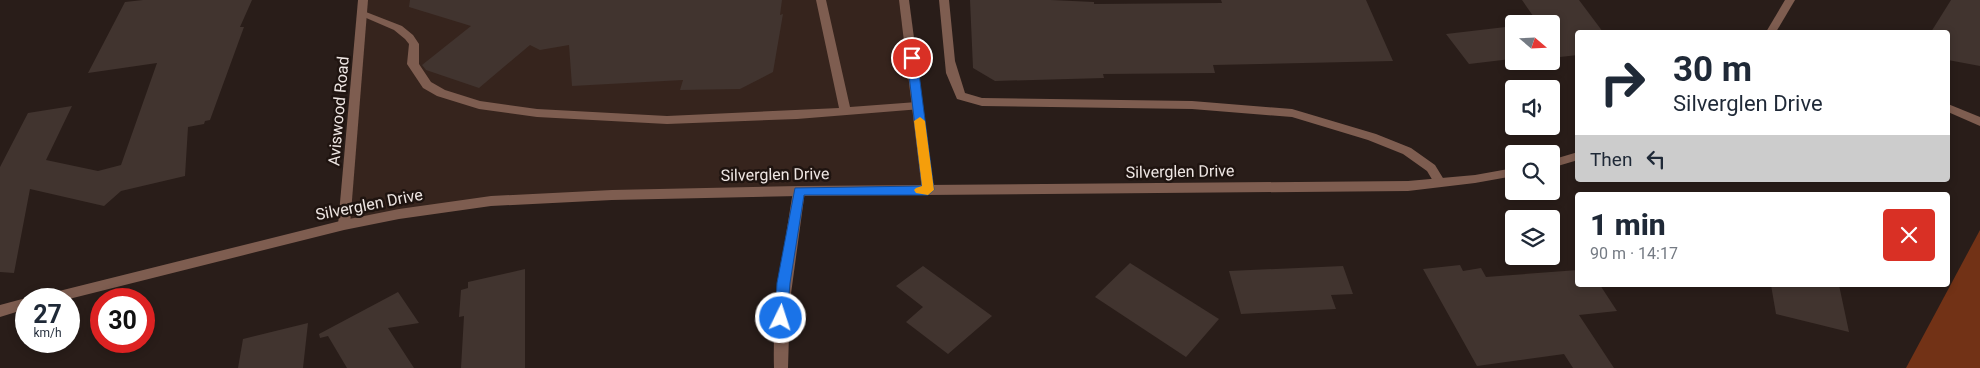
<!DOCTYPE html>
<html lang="en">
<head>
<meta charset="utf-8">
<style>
  :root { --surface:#fff; --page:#f6f6f7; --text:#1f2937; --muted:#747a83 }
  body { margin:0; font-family:Roboto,sans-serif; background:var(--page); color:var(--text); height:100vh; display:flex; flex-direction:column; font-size:19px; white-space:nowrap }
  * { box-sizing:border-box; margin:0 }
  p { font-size:16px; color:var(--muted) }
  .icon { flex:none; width:28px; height:28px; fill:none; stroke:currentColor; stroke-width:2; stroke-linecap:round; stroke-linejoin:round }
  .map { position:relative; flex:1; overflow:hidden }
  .drawer { position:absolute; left:1575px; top:192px; width:375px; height:95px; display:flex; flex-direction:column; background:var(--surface); border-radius:5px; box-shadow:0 2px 8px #0003 }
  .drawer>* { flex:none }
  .hud { position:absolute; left:1575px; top:30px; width:375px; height:152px; border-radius:5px; box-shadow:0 2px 8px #0003; background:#fff; color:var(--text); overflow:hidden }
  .needle { width:32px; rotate:109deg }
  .tools { position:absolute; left:1505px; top:15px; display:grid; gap:10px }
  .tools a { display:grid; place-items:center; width:55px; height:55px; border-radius:5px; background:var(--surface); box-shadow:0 2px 8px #0003; font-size:25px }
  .speed { position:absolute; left:15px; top:288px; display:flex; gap:10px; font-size:25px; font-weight:700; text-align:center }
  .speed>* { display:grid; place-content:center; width:65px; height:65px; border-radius:50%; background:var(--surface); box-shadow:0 2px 8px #0003; line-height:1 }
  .speed small { font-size:12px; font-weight:400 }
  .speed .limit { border:8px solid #d22; background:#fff; color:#111 }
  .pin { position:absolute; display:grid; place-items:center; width:42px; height:42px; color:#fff; margin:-21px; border:2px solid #fff; border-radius:50%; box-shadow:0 1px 5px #0007 }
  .me { position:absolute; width:55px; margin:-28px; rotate:4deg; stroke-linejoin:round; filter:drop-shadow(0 0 4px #0008) }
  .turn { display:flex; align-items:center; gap:18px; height:105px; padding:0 15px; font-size:22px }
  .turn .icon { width:65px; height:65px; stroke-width:2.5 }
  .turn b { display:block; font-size:35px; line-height:42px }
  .then { display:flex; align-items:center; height:48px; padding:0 15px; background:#0003; gap:10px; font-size:19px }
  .round { display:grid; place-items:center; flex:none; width:52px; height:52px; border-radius:5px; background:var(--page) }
  .head { display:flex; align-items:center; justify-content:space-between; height:85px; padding:0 15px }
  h1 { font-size:30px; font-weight:800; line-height:38px }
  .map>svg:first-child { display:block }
  .built { fill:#36241d }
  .green { fill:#723216 }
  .building { fill:#41342f }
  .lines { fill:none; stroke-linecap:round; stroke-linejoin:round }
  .service { fill:#7e5d50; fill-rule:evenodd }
  .minor { fill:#7e5d50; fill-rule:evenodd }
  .tertiary { fill:#7e5d50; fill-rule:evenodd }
  .route { fill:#1a73e8; stroke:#114b97 }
  .slow { fill:#f59e0b }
  .labels { text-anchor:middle; stroke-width:5; stroke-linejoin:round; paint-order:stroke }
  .street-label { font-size:16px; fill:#eee6e3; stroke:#1f1410 }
</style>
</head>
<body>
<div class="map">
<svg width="1980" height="368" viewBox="0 0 1980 368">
  <rect width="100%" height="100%" fill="#291d19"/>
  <path class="built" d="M362 0H905L928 190 490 200 343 225Z"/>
  <path class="green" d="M1980 230V368H1906Z"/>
  <g class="building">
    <path d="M143 0H252L240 27H244L210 120 205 121 204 124 188 127 185 176 121 191 104 206 30 189 14 273 0 272V167L28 113 72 106 46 160 98 171 121 165 157 63 88 73 125 2Z"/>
    <path d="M410 0H782L780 15 783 14 773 72 740 89 680 90 683 80 572 86 569 45 540 50 530 45 479 88 426 70 422 65 471 26 409 7Z"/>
    <path d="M970 0H1051L1094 2V4L1222 3 1221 0H1366L1393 61 1213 65 1215 73 1103 74 1104 78 995 81 973 68Z"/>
    <path d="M1522 0H1579L1603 32H1578V55L1551 58V24H1531L1538 23Z"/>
    <path d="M1951 0H1980V66L1948 60V32H1931Z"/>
    <path d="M1514 26V61H1524L1514 62 1511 59 1469 64 1446 34Z"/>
    <path d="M1130 263 1219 319 1186 357 1095 297Z"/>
    <path d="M1460 265 1463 271 1481 268 1486 277 1578 270V285H1600L1617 311 1579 315 1614 368H1573L1564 354 1477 366 1423 269Z"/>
    <path d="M923 266 992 316 948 354 906 322 923 307 896 286Z"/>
    <path d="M1343 266 1353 294 1331 295 1336 309 1241 314 1229 271Z"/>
    <path d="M525 269V368H461L464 316 459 317 461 290 468 288V282Z"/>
    <path d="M1771 285H1839L1849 332 1776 314Z"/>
    <path d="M398 292 419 323 388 328 414 368H347L328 336 320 338 319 334Z"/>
    <path d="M308 323 303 368H238L243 339Z"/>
  </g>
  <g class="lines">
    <g class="service">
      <path d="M816 0H826L850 107 917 102 921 103 923 106 921 109 797 119 667 124 537 117 479 109 437 96 423 88 407 64 409 44 405 39 394 30 357 14 358 12H366L402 26 413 35 419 44V64L431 82 445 90 480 101 537 109 667 116 839 108Z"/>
      <path d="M939 0H949L955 61 965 93 982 98 1192 101 1292 109 1376 134 1411 148 1435 165 1446 183 1444 186H1436L1427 171 1403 154 1368 140 1292 117 1192 109 982 106 957 99 946 73Z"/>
      <path d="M1948 104 1980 117V126L1948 112Z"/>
    </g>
    <g class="minor">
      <path d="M358 0H368L350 225 349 228H339L338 225Z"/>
      <path d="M899 0H909L934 190 928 195 922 190Z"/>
      <path d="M799 186 805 191 790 301 788 368H774C772 308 784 250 793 191Z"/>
    </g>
    <g class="tertiary">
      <path d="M1785 0H1795L1776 32H1766Z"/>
      <path d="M1578 152V160L1551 168V160Z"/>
      <path d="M1514 168V176L1475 183 1408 191 799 196 612 200 491 206 399 219 344 230 69 299H40L42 295 47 294 344 220 399 209 491 196 612 190 799 186 1408 181 1475 175Z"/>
      <path d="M26 298V309L0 317V305Z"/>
    </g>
  </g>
  <path class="route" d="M912 55 917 58 934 190 928 195H804L790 283 787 318 781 323 776 322 775 318 777 283 795 188 922 186 907 58Z"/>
  <path class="slow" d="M920 117 925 121 934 190 928 195 916 193 914 190 916 188 922 186 914 121Z"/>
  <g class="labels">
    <g class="street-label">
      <text transform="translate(338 111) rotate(-85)" y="6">Aviswood Road</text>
      <text transform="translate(1180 171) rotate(-1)" y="6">Silverglen Drive</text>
      <text transform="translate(775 174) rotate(-1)" y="6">Silverglen Drive</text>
      <text transform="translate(369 204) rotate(-11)" y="6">Silverglen Drive</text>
    </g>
  </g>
</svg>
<div class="tools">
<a><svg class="needle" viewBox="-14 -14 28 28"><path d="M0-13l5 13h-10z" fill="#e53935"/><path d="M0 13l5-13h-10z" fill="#747a83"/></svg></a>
<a><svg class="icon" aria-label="sound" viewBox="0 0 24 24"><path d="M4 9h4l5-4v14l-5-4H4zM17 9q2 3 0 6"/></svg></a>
<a><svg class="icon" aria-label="search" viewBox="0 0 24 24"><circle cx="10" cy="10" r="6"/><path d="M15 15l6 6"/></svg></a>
<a><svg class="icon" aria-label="layers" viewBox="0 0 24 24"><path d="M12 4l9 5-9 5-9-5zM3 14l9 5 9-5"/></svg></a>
</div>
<div class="speed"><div>27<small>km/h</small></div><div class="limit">30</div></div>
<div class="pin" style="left:912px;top:58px;background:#d93025"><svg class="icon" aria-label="arrive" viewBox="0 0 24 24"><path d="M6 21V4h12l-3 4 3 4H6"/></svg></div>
<svg class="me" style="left:781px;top:318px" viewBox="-20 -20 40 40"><circle r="17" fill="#1a73e8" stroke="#fff" stroke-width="3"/><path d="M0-11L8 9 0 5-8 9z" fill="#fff"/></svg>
<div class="hud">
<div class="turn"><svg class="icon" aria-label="right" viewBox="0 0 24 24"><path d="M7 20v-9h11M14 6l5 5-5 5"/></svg><div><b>30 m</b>Silverglen Drive</div></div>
<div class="then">Then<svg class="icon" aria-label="left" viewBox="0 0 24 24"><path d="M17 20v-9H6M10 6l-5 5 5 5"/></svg></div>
</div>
<section class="drawer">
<div class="head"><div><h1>1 min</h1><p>90 m · 14:17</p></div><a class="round" style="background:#d93025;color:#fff"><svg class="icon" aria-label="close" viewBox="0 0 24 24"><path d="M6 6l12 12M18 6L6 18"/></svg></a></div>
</section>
</div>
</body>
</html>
